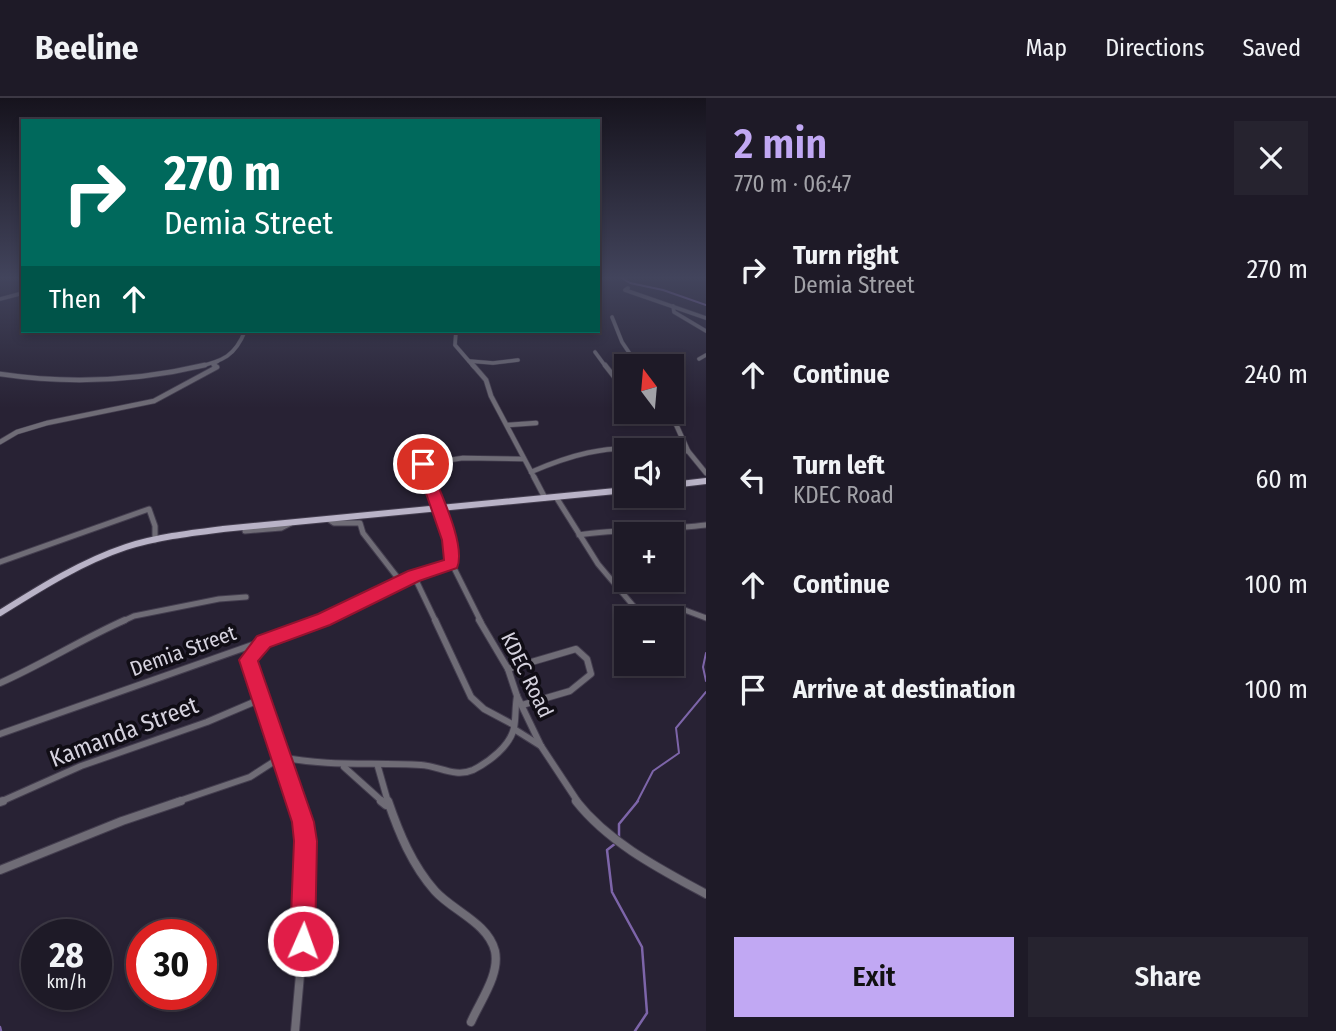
<!DOCTYPE html>
<html lang="en">
<head>
<meta charset="utf-8">
<style>
  :root { --surface:#1e1a27; --page:#26232f; --text:#f1f3f6; --muted:#a1a1a7; --line:#3c3844; --accent:#c1a8f3 }
  body { margin:0; font-family:"Fira Sans Condensed",sans-serif; background:var(--page); color:var(--text); height:100vh; display:flex; flex-direction:column; font-size:26px; white-space:nowrap }
  * { box-sizing:border-box; margin:0 }
  p { font-size:23px; color:var(--muted) }
  .icon { flex:none; width:38px; height:38px; fill:none; stroke:currentColor; stroke-width:2; stroke-linecap:round; stroke-linejoin:round }
  .map { position:relative; flex:1; overflow:hidden }
  .panel { display:flex; flex-direction:column; background:var(--surface); width:630px }
  .panel>* { flex:none }
  .guide { position:absolute; left:21px; top:21px; width:579px; height:214px; border-radius:0px; box-shadow:0 4px 10px #0003,0 0 0 2px var(--line); background:#00695c; color:#fff; overflow:hidden }
  .needle { width:46px; rotate:344deg }
  .controls { position:absolute; left:614px; top:256px; display:grid; gap:14px }
  .controls a { display:grid; place-items:center; width:70px; height:70px; border-radius:0px; background:var(--surface); box-shadow:0 4px 10px #0003,0 0 0 2px var(--line); font-size:35px }
  .speed { position:absolute; left:21px; top:821px; display:flex; gap:14px; font-size:35px; font-weight:700; text-align:center }
  .speed>* { display:grid; place-content:center; width:91px; height:91px; border-radius:50%; background:var(--surface); box-shadow:0 4px 10px #0003,0 0 0 2px var(--line); line-height:1 }
  .speed small { font-size:18px; font-weight:400 }
  .speed .limit { border:10px solid #d22; background:#fff; color:#111 }
  .pin { position:absolute; display:grid; place-items:center; width:60px; height:60px; color:#fff; margin:-30px; border:4px solid #fff; border-radius:50%; box-shadow:0 2px 7px #0007 }
  .me { position:absolute; width:77px; margin:-38px; rotate:2deg; stroke-linejoin:round; filter:drop-shadow(0 0 5px #0008) }
  .turn { display:flex; align-items:center; gap:24px; height:147px; padding:0 28px; font-size:32px }
  .turn .icon { width:91px; height:91px; stroke-width:2.5 }
  .turn b { display:block; font-size:49px; line-height:60px }
  .then { display:flex; align-items:center; height:66px; padding:0 28px; background:#0003; gap:14px; font-size:26px }
  .round { display:grid; place-items:center; flex:none; width:74px; height:74px; border-radius:0px; background:var(--page) }
  .overview { display:flex; align-items:center; justify-content:space-between; height:119px; padding:0 28px }
  h1 { font-size:42px; font-weight:600; line-height:52px; color:var(--accent) }
  .primary-button { display:flex; gap:14px; margin-top:auto; padding:14px 28px }
  .primary-button a { flex:1; height:80px; border-radius:0px; background:var(--accent); color:#111; font-size:28px; font-weight:600; line-height:80px; text-align:center }
  .primary-button a+a { background:var(--page); color:var(--text) }
  ul { padding:0; list-style:none }
  li { display:flex; align-items:center; gap:21px; height:105px; padding:0 28px }
  li div { flex:1 }
  li b { display:block; font-size:26px }
  li em { font-style:normal }
  header { display:flex; align-items:center; gap:42px; box-sizing:border-box; height:98px; padding:0 35px; background:var(--surface); border-bottom:2px solid var(--line) }
  header strong { font-size:33px }
  nav { display:flex; gap:38px; margin-inline-start:auto; font-size:24px }
  main { display:flex; flex:1; min-height:0 }
  .map>svg:first-child { display:block }
  .lines { fill:none; stroke-linecap:round; stroke-linejoin:round }
  .stream-far1 { stroke:#7d65a9; stroke-width:2 }
  .stream { stroke:#7d65a9; stroke-width:2.5 }
  .minor-far4-casing { stroke:#443e4f; stroke-width:4.5 }
  .minor-far3-casing { stroke:#443e4f; stroke-width:6 }
  .minor-far2-casing { stroke:#443e4f; stroke-width:7 }
  .minor-far1-casing { stroke:#443e4f; stroke-width:8 }
  .minor-casing { stroke:#443e4f; stroke-width:10 }
  .major-casing { stroke:#443e4f; stroke-width:8 }
  .minor-far4 { stroke:#6f6c76; stroke-width:3.5 }
  .minor-far3 { stroke:#6f6c76; stroke-width:4.5 }
  .minor-far2 { stroke:#6f6c76; stroke-width:5 }
  .minor-far1 { stroke:#6f6c76; stroke-width:6 }
  .minor { stroke:#6f6c76; stroke-width:8 }
  .major { stroke:#b9b3c7; stroke-width:6 }
  .route { fill:#e11d48; stroke:#92132f; stroke-width:2 }
  .labels { text-anchor:middle; stroke-width:7; stroke-linejoin:round; paint-order:stroke }
  .street-label { font-size:21px; fill:#d5d2de; stroke:#100d15 }
  .near-street-label { font-size:24px; fill:#d5d2de; stroke:#100d15 }
</style>
</head>
<body>
<header>
<strong>Beeline</strong>
<nav><a>Map</a><a>Directions</a><a>Saved</a></nav>
</header>
<main>
<div class="map">
<svg width="706" height="933" viewBox="0 0 706 933">
  <rect width="100%" height="100%" fill="#282234"/>
  <g class="lines">
    <g class="stream-far1">
      <path d="M620 179 630 185 663 192 706 207"/>
      <path d="M706 555 703 569 706 583"/>
      <path d="M637 704 653 673 679 655 676 630 706 594"/>
    </g>
    <g class="stream">
      <path d="M619 740V726L638 703"/>
      <path d="M616 745 607 752 612 794 642 849 647 915 635 933"/>
      <path d="M0 929 1 933"/>
    </g>
    <g class="minor-far4-casing">
      <g id="minor-far4">
        <path d="M628 190 625 192 706 220"/>
        <path d="M0 201 23 195"/>
        <path d="M673 208 674 214 706 233"/>
        <path d="M612 219 622 244 638 268"/>
        <path d="M456 233 455 247 474 269"/>
        <path d="M595 254 606 269"/>
        <path d="M699 261 706 257"/>
        <path d="M469 263 493 265 518 262"/>
        <path d="M197 269C223 263 235 258 245 233"/>
        <path d="M217 269 213 266 218 263"/>
      </g>
    </g>
    <g class="minor-far3-casing">
      <g id="minor-far3">
        <path d="M473 267 486 282 491 298 535 381"/>
        <path d="M605 267 626 294"/>
        <path d="M0 276C67 286 138 283 205 267"/>
        <path d="M670 313 688 353 706 375"/>
        <path d="M508 327 536 325"/>
        <path d="M0 344 17 334 47 325 154 303 217 269 214 267"/>
        <path d="M672 354 688 353"/>
        <path d="M531 374C568 358 607 346 647 352"/>
        <path d="M428 381 423 366 463 360 524 361"/>
      </g>
    </g>
    <g class="minor-far2-casing">
      <g id="minor-far2">
        <path d="M428 379 450 442 452 466 481 524"/>
        <path d="M534 379 545 400"/>
        <path d="M556 399 598 466 636 511 641 514 682 511 706 520"/>
        <path d="M328 421 334 425H360L363 435 401 484"/>
        <path d="M245 433 281 430 291 425"/>
        <path d="M579 437C621 431 663 432 706 427"/>
        <path d="M0 464 149 411 155 428V442"/>
        <path d="M414 478 436 524"/>
        <path d="M121 524 134 518 219 501 246 499"/>
        <path d="M318 524 452 466"/>
      </g>
    </g>
    <g class="minor-far1-casing">
      <g id="minor-far1">
        <path d="M435 522 471 599 484 611 514 627"/>
        <path d="M479 522 508 571 517 598 541 648 578 704"/>
        <path d="M261 545 248 564 297 704"/>
        <path d="M508 571 576 551 587 561 591 576 570 593 522 607"/>
        <path d="M0 585C43 566 82 541 125 522"/>
        <path d="M514 631 541 648"/>
        <path d="M0 636 323 522"/>
        <path d="M344 669 383 704"/>
        <path d="M378 669 388 704"/>
        <path d="M0 704 81 668 207 624 261 601"/>
        <path d="M176 704 250 679 281 659C328 669 373 664 421 667 439 668 455 680 473 672 489 664 510 648 514 630 516 620 515 609 517 598"/>
      </g>
    </g>
    <g class="minor-casing">
      <g id="minor">
        <path d="M381 703 386 707"/>
        <path d="M388 703C399 735 412 767 435 793 453 813 488 825 495 853 500 877 480 903 471 924"/>
        <path d="M576 703C609 745 660 771 706 796"/>
        <path d="M0 704 3 703"/>
        <path d="M0 772 122 723 181 703"/>
        <path d="M295 933 302 854 304 732 296 703"/>
      </g>
    </g>
    <g class="major-casing">
      <g id="major">
        <path d="M672 387 706 383"/>
        <path d="M0 515C40 490 81 464 126 449 157 439 191 435 223 431L626 392"/>
      </g>
    </g>
    <use href="#minor-far4" class="minor-far4"/>
    <use href="#minor-far3" class="minor-far3"/>
    <use href="#minor-far2" class="minor-far2"/>
    <use href="#minor-far1" class="minor-far1"/>
    <use href="#minor" class="minor"/>
    <use href="#major" class="major"/>
  </g>
  <linearGradient id="sky" x2="0" y2="1"><stop stop-color="#16131d"/><stop offset="0.58" stop-color="#42445c"/><stop offset="1" stop-color="#42445c" stop-opacity="0"/></linearGradient>
  <rect width="706" height="310" fill="url(#sky)"/>
  <path class="route" d="M423 362 429 366C438 390 467 447 457 470L419 483 330 527 270 549 258 563 314 724 317 743 315 843 312 852 303 856 294 852 290 843 294 743 292 724 239 562 257 538 318 516 408 473 444 462 442 442 416 366Z"/>
  <g class="labels">
    <g class="street-label">
      <text transform="translate(183 553) rotate(-20)" y="7">Demia Street</text>
      <text transform="translate(527 577) rotate(64)" y="7">KDEC Road</text>
    </g>
    <g class="near-street-label">
      <text transform="translate(124 634) rotate(-21)" y="8">Kamanda Street</text>
    </g>
  </g>
</svg>
<div class="controls">
<a><svg class="needle" viewBox="-14 -14 28 28"><path d="M0-13l5 13h-10z" fill="#e53935"/><path d="M0 13l5-13h-10z" fill="#a1a1a7"/></svg></a>
<a><svg class="icon" aria-label="sound" viewBox="0 0 24 24"><path d="M4 9h4l5-4v14l-5-4H4zM17 9q2 3 0 6"/></svg></a>
<a>+</a>
<a>−</a>
</div>
<div class="speed"><div>28<small>km/h</small></div><div class="limit">30</div></div>
<div class="pin" style="left:423px;top:366px;background:#d93025"><svg class="icon" aria-label="arrive" viewBox="0 0 24 24"><path d="M6 21V4h12l-3 4 3 4H6"/></svg></div>
<svg class="me" style="left:303px;top:843px" viewBox="-20 -20 40 40"><circle r="17" fill="#e11d48" stroke="#fff" stroke-width="3"/><path d="M0-11L8 9 0 5-8 9z" fill="#fff"/></svg>
<div class="guide">
<div class="turn"><svg class="icon" aria-label="right" viewBox="0 0 24 24"><path d="M7 20v-9h11M14 6l5 5-5 5"/></svg><div><b>270 m</b>Demia Street</div></div>
<div class="then">Then<svg class="icon" aria-label="ahead" viewBox="0 0 24 24"><path d="M12 20V5M6 11l6-6 6 6"/></svg></div>
</div>
</div>
<section class="panel">
<div class="overview"><div><h1>2 min</h1><p>770 m · 06:47</p></div><a class="round"><svg class="icon" aria-label="close" viewBox="0 0 24 24"><path d="M6 6l12 12M18 6L6 18"/></svg></a></div>
<ul>
<li><svg class="icon" aria-label="right" viewBox="0 0 24 24"><path d="M7 20v-9h11M14 6l5 5-5 5"/></svg><div><b>Turn right</b><p>Demia Street</p></div><em>270 m</em></li>
<li><svg class="icon" aria-label="ahead" viewBox="0 0 24 24"><path d="M12 20V5M6 11l6-6 6 6"/></svg><div><b>Continue</b></div><em>240 m</em></li>
<li><svg class="icon" aria-label="left" viewBox="0 0 24 24"><path d="M17 20v-9H6M10 6l-5 5 5 5"/></svg><div><b>Turn left</b><p>KDEC Road</p></div><em>60 m</em></li>
<li><svg class="icon" aria-label="ahead" viewBox="0 0 24 24"><path d="M12 20V5M6 11l6-6 6 6"/></svg><div><b>Continue</b></div><em>100 m</em></li>
<li><svg class="icon" aria-label="arrive" viewBox="0 0 24 24"><path d="M6 21V4h12l-3 4 3 4H6"/></svg><div><b>Arrive at destination</b></div><em>100 m</em></li>
</ul>
<div class="primary-button"><a>Exit</a><a>Share</a></div>
</section>
</main>
</body>
</html>
